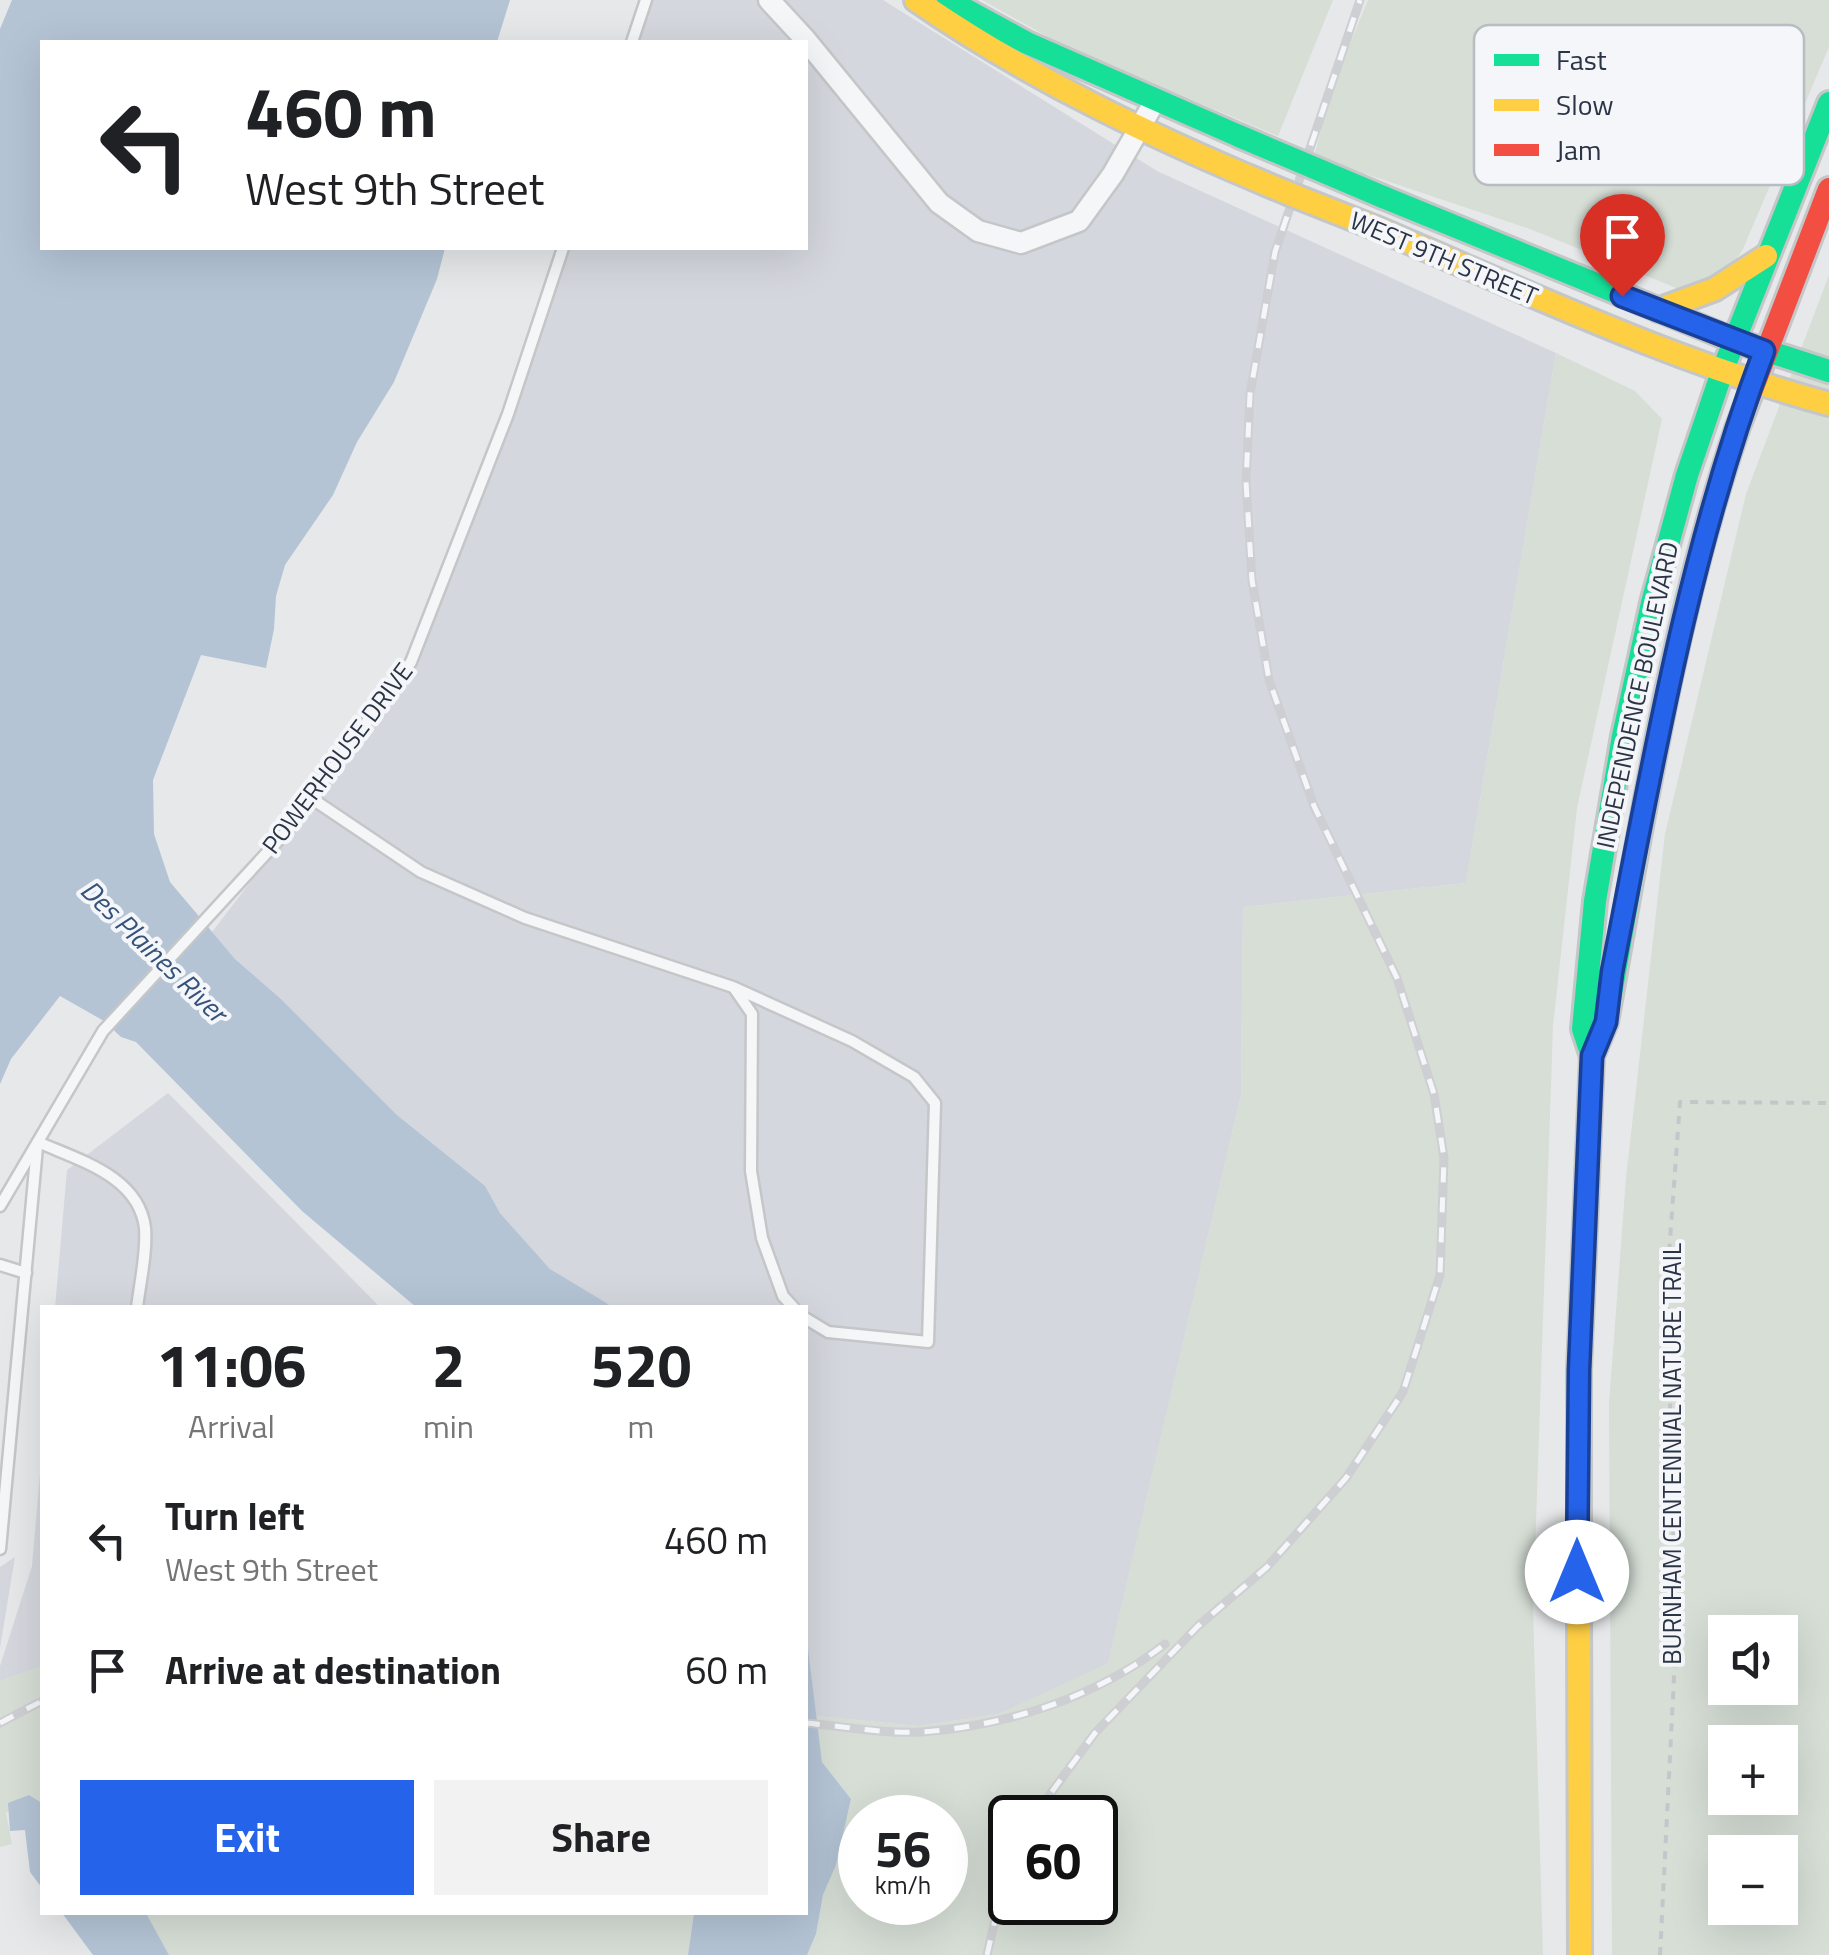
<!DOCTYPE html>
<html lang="en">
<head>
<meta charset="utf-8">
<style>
  :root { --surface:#fff; --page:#f2f2f2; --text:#202124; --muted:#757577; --accent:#2563eb }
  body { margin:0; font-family:"Titillium Web",sans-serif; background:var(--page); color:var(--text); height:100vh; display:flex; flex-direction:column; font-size:38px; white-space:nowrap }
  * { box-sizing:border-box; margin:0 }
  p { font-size:32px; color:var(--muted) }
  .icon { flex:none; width:55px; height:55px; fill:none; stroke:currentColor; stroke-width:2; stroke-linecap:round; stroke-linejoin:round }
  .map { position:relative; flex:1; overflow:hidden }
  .drawer { position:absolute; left:40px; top:1305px; width:768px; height:610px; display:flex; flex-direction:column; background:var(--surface); border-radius:0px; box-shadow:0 10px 40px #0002 }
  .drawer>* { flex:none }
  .top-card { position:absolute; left:40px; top:40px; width:768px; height:210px; border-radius:0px; box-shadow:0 10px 40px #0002; background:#fff; color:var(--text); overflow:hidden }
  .fabs { position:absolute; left:1708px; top:1615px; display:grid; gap:20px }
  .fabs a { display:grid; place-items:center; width:90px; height:90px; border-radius:0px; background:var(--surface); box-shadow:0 10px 40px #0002; font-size:50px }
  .speed { position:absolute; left:838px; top:1795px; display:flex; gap:20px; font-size:50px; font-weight:700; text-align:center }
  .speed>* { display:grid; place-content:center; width:130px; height:130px; border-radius:50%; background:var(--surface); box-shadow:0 10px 40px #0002; line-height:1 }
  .speed small { font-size:25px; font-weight:400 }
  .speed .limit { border:5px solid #111; border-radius:15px; background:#fff; color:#111 }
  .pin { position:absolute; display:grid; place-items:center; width:85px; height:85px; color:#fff; margin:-102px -42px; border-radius:50% 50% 50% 0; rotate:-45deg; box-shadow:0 0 10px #0007 }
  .pin .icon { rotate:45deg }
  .me { position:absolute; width:110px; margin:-55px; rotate:0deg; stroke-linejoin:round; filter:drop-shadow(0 0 8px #0008) }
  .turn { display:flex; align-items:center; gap:35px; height:210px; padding:0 40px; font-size:45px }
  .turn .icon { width:130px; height:130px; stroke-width:2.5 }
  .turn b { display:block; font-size:70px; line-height:85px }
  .eta { display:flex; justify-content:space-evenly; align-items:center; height:170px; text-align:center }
  .eta b { font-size:60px; font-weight:700; line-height:70px }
  .primary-button { display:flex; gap:20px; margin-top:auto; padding:20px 40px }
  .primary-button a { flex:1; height:115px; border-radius:0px; background:var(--accent); color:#fff; font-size:40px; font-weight:700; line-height:115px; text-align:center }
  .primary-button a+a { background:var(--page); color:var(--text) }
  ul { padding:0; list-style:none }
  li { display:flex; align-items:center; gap:30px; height:130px; padding:0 40px }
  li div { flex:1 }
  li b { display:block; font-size:38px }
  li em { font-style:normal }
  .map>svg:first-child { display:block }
  .built { fill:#d4d7dd }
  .green { fill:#d6ded6; fill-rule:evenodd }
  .water { fill:#b4c4d5 }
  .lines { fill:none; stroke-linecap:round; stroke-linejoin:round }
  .lane-casing { stroke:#c4c6c8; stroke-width:15 }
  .street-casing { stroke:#c4c6c8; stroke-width:25 }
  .fast-casing { stroke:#c4c6c8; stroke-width:28 }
  .slow-casing { stroke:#c4c6c8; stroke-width:28 }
  .jam-casing { stroke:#c4c6c8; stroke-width:28 }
  .path { stroke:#c5c6ca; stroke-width:4; stroke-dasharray:8 8; stroke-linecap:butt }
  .lane { stroke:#f5f6f7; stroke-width:10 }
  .street { stroke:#f5f6f7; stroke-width:20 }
  .fast { stroke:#16e098; stroke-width:22 }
  .slow { stroke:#ffcf43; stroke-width:22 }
  .jam { stroke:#f24e42; stroke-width:22 }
  .rail-casing { stroke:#cecfd2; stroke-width:9 }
  .rail { stroke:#f4f6f9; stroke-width:5; stroke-dasharray:15; stroke-linecap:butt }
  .fast-bridge-casing { stroke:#c4c6c8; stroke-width:28; stroke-linecap:butt }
  .slow-bridge-casing { stroke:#c4c6c8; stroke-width:28; stroke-linecap:butt }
  .fast-bridge { stroke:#16e098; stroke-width:22 }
  .slow-bridge { stroke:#ffcf43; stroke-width:22 }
  .route-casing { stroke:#184099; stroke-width:25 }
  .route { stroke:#2563eb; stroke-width:18 }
  .labels { text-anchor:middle; stroke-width:8; stroke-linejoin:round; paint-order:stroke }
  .street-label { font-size:25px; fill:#2b3445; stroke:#f4f6f9 }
  .water-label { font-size:28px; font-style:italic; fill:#34527a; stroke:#f4f6f9 }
  .key { fill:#f4f6f9; stroke:#b8bcc3; stroke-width:2.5 }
  .key-label { font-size:28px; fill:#2b3445 }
</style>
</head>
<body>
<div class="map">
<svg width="1829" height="1955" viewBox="0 0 1829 1955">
  <rect width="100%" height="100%" fill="#e6e8ea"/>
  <g class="built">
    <path d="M645 0H883L1157 171 1556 353 1466 883 1243 907 1241 1095 1108 1664 999 1714 918 1726 816 1716 805 1624V1308L614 1307 581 1289 550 1269 500 1213 484 1186 397 1115 281 999 235 959 212 932 418 664 561 248H805V42H631Z"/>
    <path d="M168 1093 380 1307 55 1308 67 1170Z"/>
    <path d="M42 1451V1666L0 1681V1666L32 1566Z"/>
    <path d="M15 1557 0 1648V1567Z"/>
  </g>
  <g class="green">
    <path d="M982 0H1333L1278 136 1064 46Z"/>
    <path d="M1368 0H1829V47L1743 249 1723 280 1679 289 1530 229 1345 167 1315 153 1331 90Z"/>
    <path d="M1829 275V1955H1612L1609 1404 1626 1178 1665 834 1746 494ZM1725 1632H1780V1688H1725ZM1725 1742H1780V1798H1725ZM1725 1852H1780V1908H1725Z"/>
    <path d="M1556 353 1635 391 1662 419 1577 808 1553 1026 1533 1610 1543 1955H807L816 1934 823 1895 836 1865 851 1799 822 1762 816 1716 917 1726 999 1714 1108 1663 1241 1095 1243 907 1466 883ZM860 1818H945V1902H860ZM1010 1818H1095V1902H1010Z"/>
    <path d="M42 1666V1803L29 1795 6 1813 12 1844 0 1847V1681Z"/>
    <path d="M146 1913H694L688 1955H169Z"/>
  </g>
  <g class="water">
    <path d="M12 0H510L497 42H42V248H445L437 279 394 382 357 442 333 495 285 565 276 596 274 629 266 668 201 655 153 780 154 834 170 882 235 959 281 999 397 1115 485 1186 500 1213 550 1269 613 1307H416L302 1211 136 1042 121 1037 104 1021 60 996 11 1059 0 1084V29Z"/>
    <path d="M805 1624 822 1762 851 1799 836 1865 823 1895 816 1934 807 1955H688L694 1913 805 1912Z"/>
    <path d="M29 1795 42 1803V1888L30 1872 25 1830 10 1831 8 1803Z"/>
    <path d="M62 1913H146L169 1955H93Z"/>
  </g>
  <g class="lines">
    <g class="lane-casing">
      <g id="lane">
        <path d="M632 42 646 0"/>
        <path d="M311 798 421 872 525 918 733 987 852 1041 914 1077 935 1103 928 1342 828 1332 805 1318"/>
        <path d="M734 988 752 1014 751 1171 762 1238 783 1296 794 1308"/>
        <path d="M38 1142C78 1160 139 1176 145 1228 147 1253 140 1282 137 1308"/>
        <path d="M0 1206 103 1031 285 833 411 662 508 414 563 248"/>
        <path d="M0 1265 26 1273"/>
        <path d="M0 1549 37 1147"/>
      </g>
    </g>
    <g class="street-casing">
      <path id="street" d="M769 0 805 39 939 203 978 231 1021 243 1079 221 1113 174 1155 101"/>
    </g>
    <g class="fast-casing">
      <g id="fast">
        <path d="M948 0 1027 43 1239 136"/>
        <path d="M1383 197 1733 340 1829 371"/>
        <path d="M1592 1056 1583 1029 1595 901 1623 736 1652 603 1687 475 1722 372 1829 103"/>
        <path d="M1585 1226 1592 1056 1606 1022C1642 823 1672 621 1737 429"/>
      </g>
    </g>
    <g class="slow-casing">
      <g id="slow">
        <path d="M916 0C1033 81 1159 140 1290 194"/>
        <path d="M1376 228C1525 291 1672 361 1829 404"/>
        <path d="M1658 310 1715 289 1766 256"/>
        <path d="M1579 1603 1580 1955"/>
      </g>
    </g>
    <g class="jam-casing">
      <g id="jam">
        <path d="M1737 429 1829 189"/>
        <path d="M1579 1603V1370L1585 1226"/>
      </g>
    </g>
    <path class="path" d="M1660 1955 1676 1638 1667 1281 1680 1102 1829 1103"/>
    <use href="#lane" class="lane"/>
    <use href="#street" class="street"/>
    <use href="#fast" class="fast"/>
    <use href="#slow" class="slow"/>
    <use href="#jam" class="jam"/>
    <g class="rail-casing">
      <g id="rail">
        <path d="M0 1723 42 1701"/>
        <path d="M805 1723C842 1726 884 1734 921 1732 1007 1726 1097 1697 1165 1644"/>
        <path d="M1037 1818 1048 1797 1095 1733 1198 1626 1267 1567 1346 1478 1403 1392 1440 1275 1444 1158 1434 1094 1397 978 1314 806 1269 680 1252 580 1246 482 1250 394 1275 252 1360 0"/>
        <path d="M987 1955 1004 1881 1010 1869"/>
      </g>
    </g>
    <use href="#rail" class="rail"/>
    <g class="fast-bridge-casing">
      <path id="fast-bridge" d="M1239 136 1383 197"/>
    </g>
    <g class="slow-bridge-casing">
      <path id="slow-bridge" d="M1290 194 1376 228"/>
    </g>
    <use href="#fast-bridge" class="fast-bridge"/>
    <use href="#slow-bridge" class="slow-bridge"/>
  </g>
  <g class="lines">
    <g class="route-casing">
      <path id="route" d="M1577 1572 1579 1370 1592 1056 1606 1022 1612 972C1653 762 1688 553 1764 351L1622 296"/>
    </g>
    <use href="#route" class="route"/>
  </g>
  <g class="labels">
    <g class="street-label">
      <text transform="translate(1444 258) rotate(23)" y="9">WEST 9TH STREET</text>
      <text transform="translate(1637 695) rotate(-78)" y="9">INDEPENDENCE BOULEVARD</text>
      <text transform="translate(337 758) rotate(-53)" y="9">POWERHOUSE DRIVE</text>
      <text transform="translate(1672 1454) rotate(-90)" y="9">BURNHAM CENTENNIAL NATURE TRAIL</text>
    </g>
    <g class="water-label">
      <text transform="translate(154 951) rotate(44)" y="10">Des Plaines River</text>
    </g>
  </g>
  <rect x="1474" y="25" width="330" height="160" rx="15" class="key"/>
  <rect x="1494" y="54" width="45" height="12" fill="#16e098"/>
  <rect x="1494" y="99" width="45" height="12" fill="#ffcf43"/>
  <rect x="1494" y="144" width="45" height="12" fill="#f24e42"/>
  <g class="key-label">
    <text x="1556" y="70">Fast</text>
    <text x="1556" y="115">Slow</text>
    <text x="1556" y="160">Jam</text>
  </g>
</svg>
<div class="fabs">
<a><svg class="icon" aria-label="sound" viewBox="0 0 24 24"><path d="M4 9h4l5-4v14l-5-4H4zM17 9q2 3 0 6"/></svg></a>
<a>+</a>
<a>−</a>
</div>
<div class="speed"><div>56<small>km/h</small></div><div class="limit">60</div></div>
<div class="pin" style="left:1622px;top:296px;background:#d93025"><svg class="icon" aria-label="arrive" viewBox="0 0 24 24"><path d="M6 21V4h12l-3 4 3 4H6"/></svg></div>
<svg class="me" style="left:1577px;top:1572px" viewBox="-20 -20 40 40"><circle r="19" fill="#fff"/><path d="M0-13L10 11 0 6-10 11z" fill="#2563eb"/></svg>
<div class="top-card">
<div class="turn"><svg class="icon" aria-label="left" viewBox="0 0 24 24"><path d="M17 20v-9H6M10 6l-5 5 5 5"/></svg><div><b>460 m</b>West 9th Street</div></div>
</div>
<section class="drawer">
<div class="eta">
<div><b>11:06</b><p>Arrival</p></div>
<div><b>2</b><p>min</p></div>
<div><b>520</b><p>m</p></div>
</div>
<ul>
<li><svg class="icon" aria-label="left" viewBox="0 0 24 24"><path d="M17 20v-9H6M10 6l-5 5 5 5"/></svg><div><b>Turn left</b><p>West 9th Street</p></div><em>460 m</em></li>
<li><svg class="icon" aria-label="arrive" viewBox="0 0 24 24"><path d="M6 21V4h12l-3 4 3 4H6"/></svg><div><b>Arrive at destination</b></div><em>60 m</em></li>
</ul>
<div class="primary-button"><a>Exit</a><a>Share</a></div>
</section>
</div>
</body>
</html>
